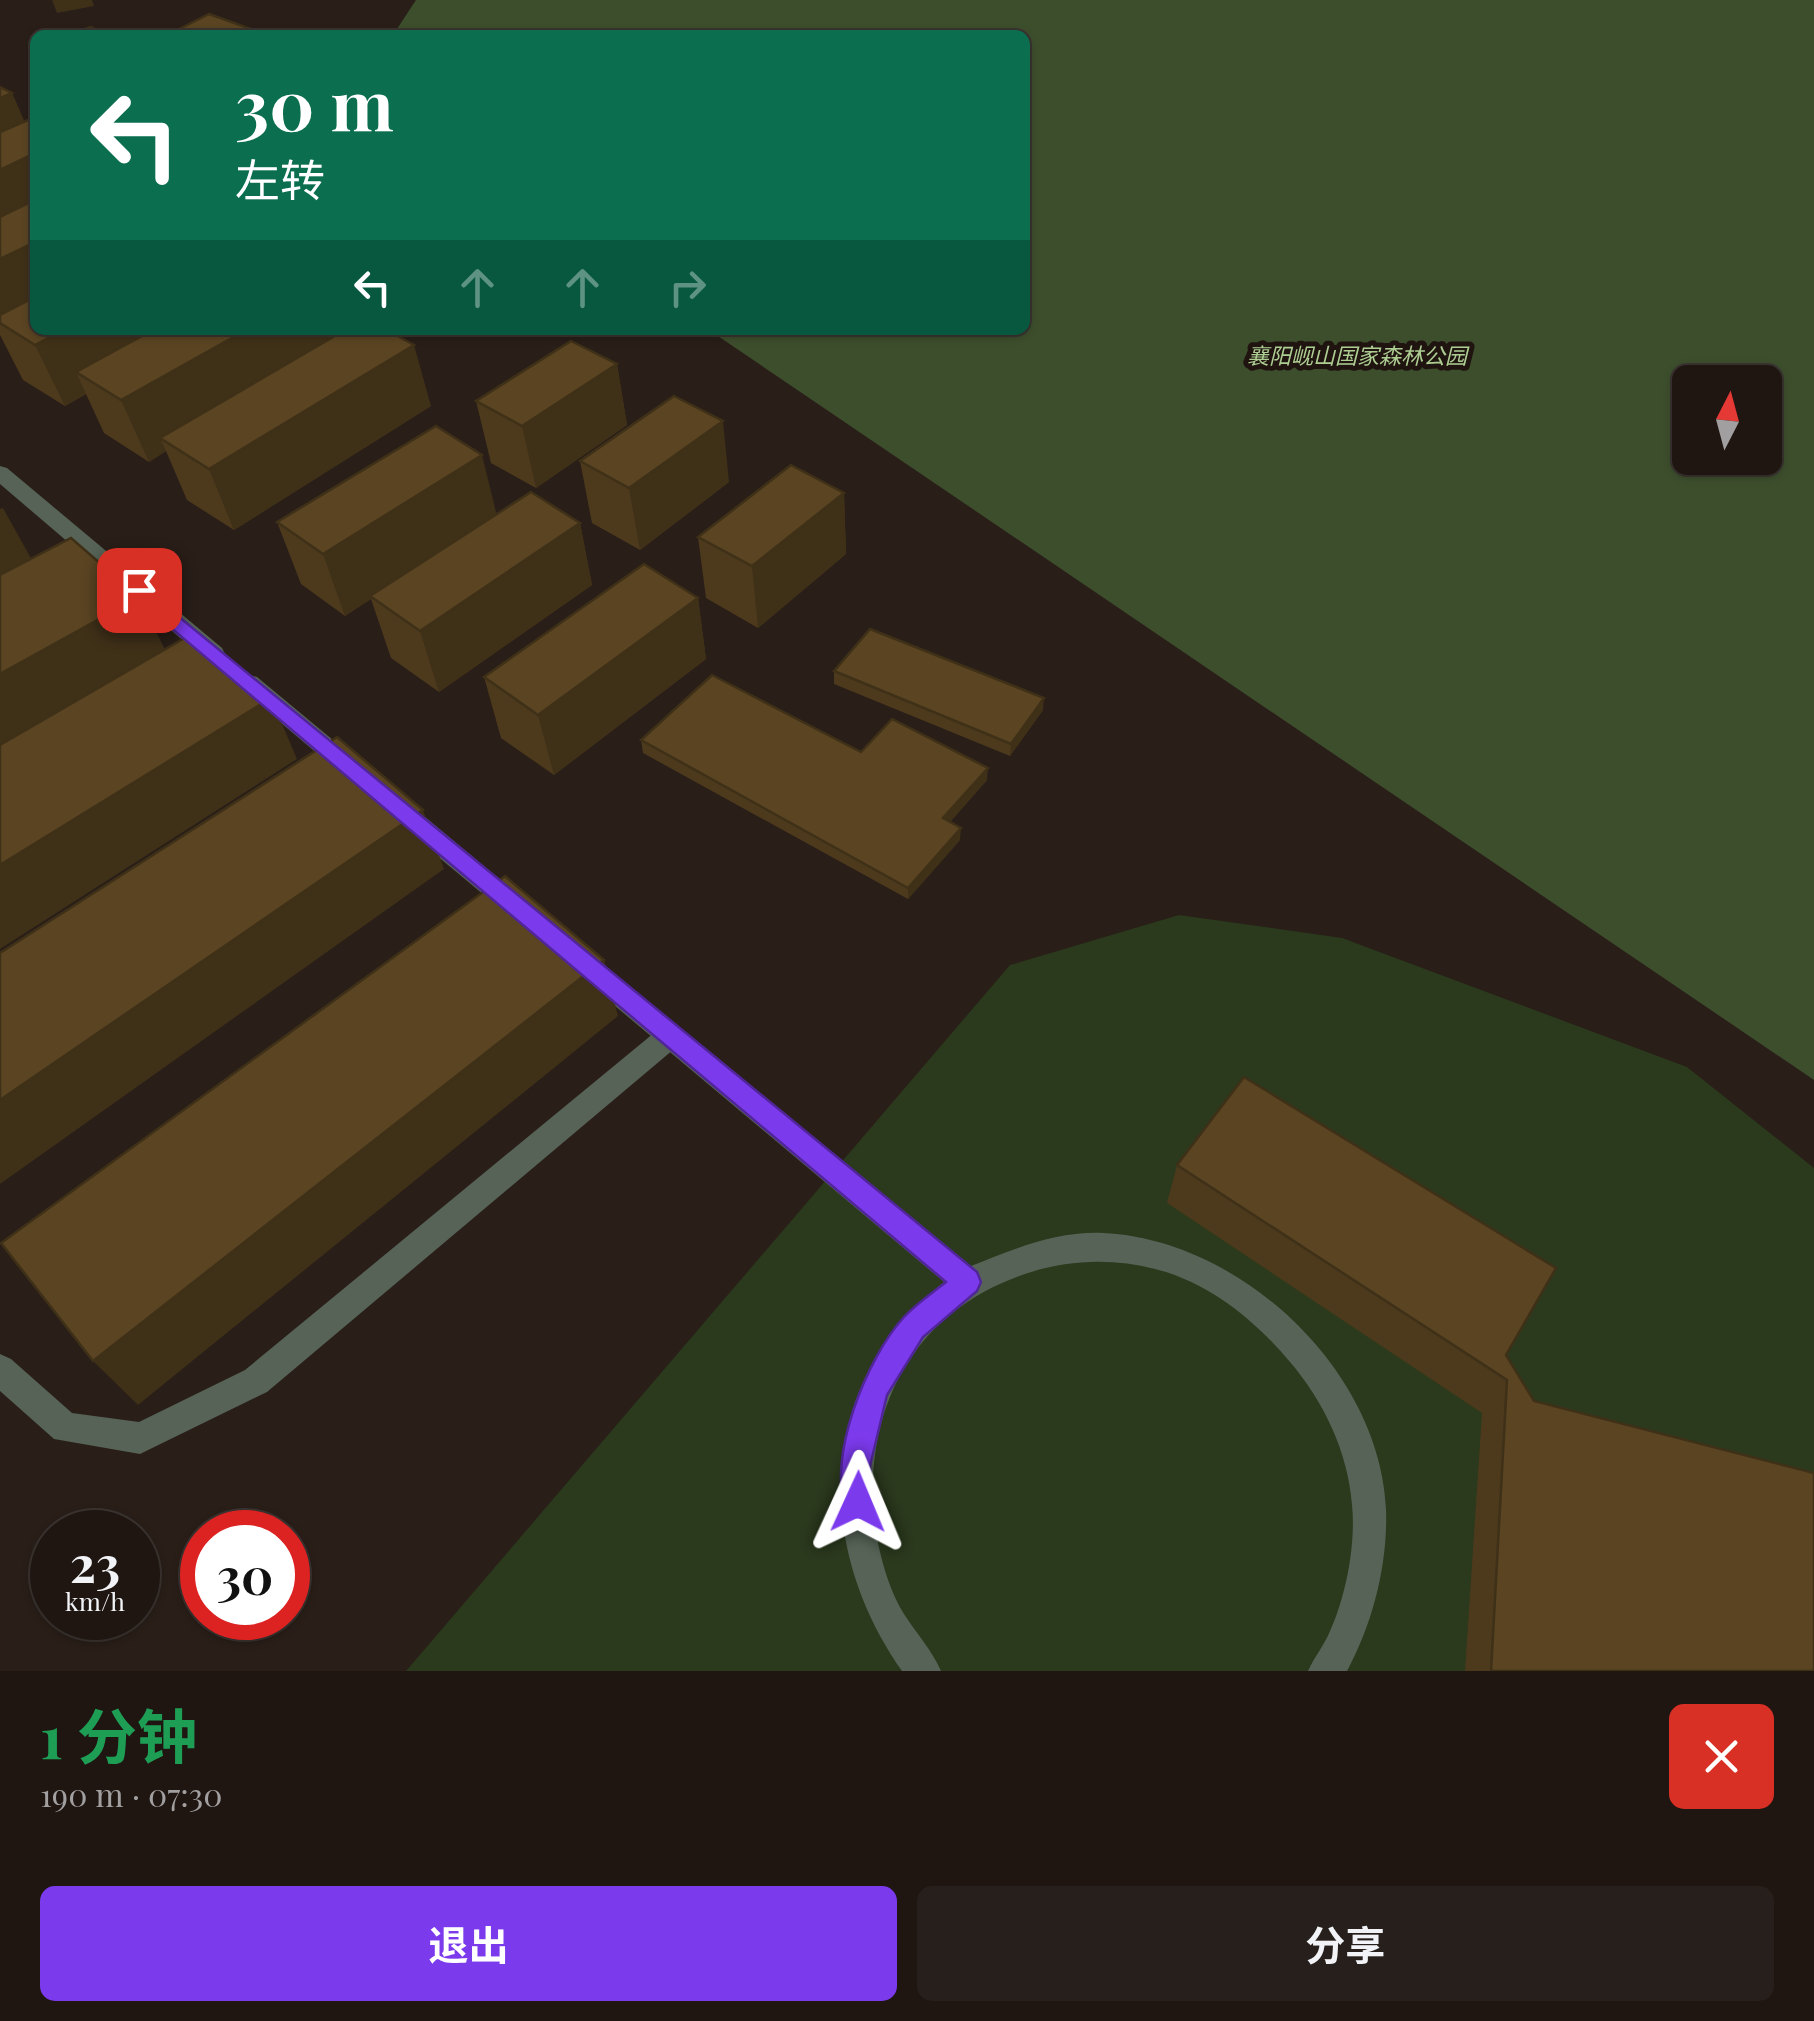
<!DOCTYPE html>
<html lang="zh">
<head>
<meta charset="utf-8">
<style>
  :root { --surface:#1f1612; --page:#271f1b; --text:#f1f3f6; --muted:#a19f9f; --line:#3c3532; --accent:#7c3aed }
  body { margin:0; font-family:"Playfair Display","Noto Sans SC",serif; background:var(--page); color:var(--text); height:100vh; display:flex; flex-direction:column; font-size:38px; white-space:nowrap }
  * { box-sizing:border-box; margin:0 }
  p { font-size:32px; color:var(--muted) }
  .icon { flex:none; width:55px; height:55px; fill:none; stroke:currentColor; stroke-width:2; stroke-linecap:round; stroke-linejoin:round }
  .map { position:relative; height:1671px; overflow:hidden }
  .panel { display:flex; flex-direction:column; background:var(--surface); flex:1 }
  .panel>* { flex:none }
  .guide { position:absolute; left:30px; top:30px; width:1000px; height:305px; border-radius:15px; box-shadow:0 2px 8px #0004,0 0 0 2px var(--line); background:#0b6e4f; color:#fff; overflow:hidden }
  .needle { width:65px; rotate:6deg }
  .fabs { position:absolute; left:1672px; top:365px; display:grid; gap:20px }
  .fabs a { display:grid; place-items:center; width:110px; height:110px; border-radius:15px; background:var(--surface); box-shadow:0 2px 8px #0004,0 0 0 2px var(--line); font-size:50px }
  .speed { position:absolute; left:30px; top:1510px; display:flex; gap:20px; font-size:50px; font-weight:700; text-align:center }
  .speed>* { display:grid; place-content:center; width:130px; height:130px; border-radius:50%; background:var(--surface); box-shadow:0 2px 8px #0004,0 0 0 2px var(--line); line-height:1 }
  .speed small { font-size:25px; font-weight:400 }
  .speed .limit { border:15px solid #d22; background:#fff; color:#111 }
  .pin { position:absolute; display:grid; place-items:center; width:85px; height:85px; color:#fff; margin:-42px; border-radius:20px; box-shadow:0 5px 15px #0006 }
  .me { position:absolute; width:110px; margin:-55px; rotate:1deg; stroke-linejoin:round; filter:drop-shadow(0 0 8px #0008) }
  .turn { display:flex; align-items:center; gap:35px; height:210px; padding:0 40px; font-size:45px }
  .turn .icon { width:130px; height:130px; stroke-width:2.5 }
  .turn b { display:block; font-size:70px; line-height:85px }
  .lanes { display:flex; align-items:center; height:95px; padding:0 40px; background:#0003; justify-content:center; gap:50px; direction:ltr }
  .lanes .off { opacity:.35 }
  .round { display:grid; place-items:center; flex:none; width:105px; height:105px; border-radius:15px; background:var(--page) }
  .overview { display:flex; align-items:center; justify-content:space-between; height:170px; padding:0 40px }
  h1 { font-size:60px; font-weight:700; line-height:75px; color:#1e9e55 }
  .button { display:flex; gap:20px; margin-top:auto; padding:20px 40px }
  .button a { flex:1; height:115px; border-radius:15px; background:var(--accent); color:#fff; font-size:40px; font-weight:700; line-height:115px; text-align:center }
  .button a+a { background:var(--page); color:var(--text) }
  .map>svg:first-child { display:block }
  .green { fill:#2b391d }
  .forest { fill:#3d4e2d; fill-rule:evenodd }
  .lines { fill:none; stroke-linecap:round; stroke-linejoin:round }
  .service { fill:#566356; fill-rule:evenodd }
  .minor { fill:#566356; fill-rule:evenodd }
  .wall { fill:#4d3a1d }
  .shaded-wall { fill:#3f3018 }
  .building { fill:#5a4422; stroke:#3f3018; stroke-width:2.5 }
  .route { fill:#7c3aed; stroke:#51269a; stroke-width:2.5 }
  .labels { text-anchor:middle; stroke-width:10; stroke-linejoin:round; paint-order:stroke }
  .far-park-label { font-size:22px; font-style:italic; fill:#adcd92; stroke:#1f140f }
</style>
</head>
<body>
<div class="map">
<svg width="1814" height="1671" viewBox="0 0 1814 1671">
  <rect width="100%" height="100%" fill="#291e18"/>
  <path class="green" d="M1179 915 1342 938 1687 1067 1814 1168V1577L1806 1671H406L1010 965Z"/>
  <path class="forest" d="M416 0H1814V1080L709 330H1025V35H393ZM1690 382H1765V458H1690Z"/>
  <g class="lines">
    <path class="service" d="M670 1024 680 1028 684 1036 680 1044 267 1392 140 1454 54 1439 0 1391V1354L11 1359 72 1413 139 1422 245 1370 660 1028Z"/>
    <g class="minor">
      <path d="M0 466 7 468 222 648 225 654 222 660H206L0 484Z"/>
      <path d="M249 675 257 677 357 760 360 766 357 772H339L241 689 237 683 241 677Z"/>
      <path d="M409 808 418 811 526 901 530 908 526 915 517 918 508 915 400 825 397 818 400 811Z"/>
      <path d="M586 955 595 958 971 1266C1013 1249 1057 1231 1103 1233 1240 1239 1380 1370 1386 1509 1388 1564 1373 1623 1347 1671H1308C1314 1657 1324 1646 1330 1631 1346 1596 1356 1544 1352 1505 1348 1452 1324 1402 1290 1362 1255 1320 1208 1282 1155 1269 1112 1258 1069 1260 1028 1273 907 1312 856 1421 878 1543 883 1567 891 1593 904 1614 916 1633 932 1650 941 1671H902C813 1545 816 1380 944 1282L577 974 573 966 577 958Z"/>
    </g>
  </g>
  <g class="wall">
    <path d="M0 87 12 93 24 121 35 330H338L339 334 431 406 234 530 187 500 166 451 149 462 104 433 86 394 65 406 23 380 0 335Z"/>
    <path d="M617 364 627 425 536 488 491 463 476 401Z"/>
    <path d="M580 461 729 482 640 550 592 523Z"/>
    <path d="M844 493 846 554 758 628 706 598 698 537Z"/>
    <path d="M497 514 580 523 592 585 439 692 391 658 371 599 345 616 301 584 277 522Z"/>
    <path d="M698 598 706 659 554 775 501 738 484 677Z"/>
    <path d="M834 671 1043 710 1010 756 834 684Z"/>
    <path d="M641 740 861 752 987 780 950 822 960 840 908 899 643 753Z"/>
    <path d="M1177 1165 1506 1355 1534 1401 1814 1671H1465L1482 1413 1167 1203Z"/>
  </g>
  <g class="shaded-wall">
    <path d="M52 0H92L94 6 57 13Z"/>
    <path d="M12 93 35 146 0 169V98Z"/>
    <path d="M35 153V226L0 242V170Z"/>
    <path d="M35 242V317L0 323V259Z"/>
    <path d="M63 330H202L76 372 86 394 65 406 35 345Z"/>
    <path d="M246 330H338L343 347 160 438 166 451 149 462 121 400Z"/>
    <path d="M414 345 431 406 234 530 209 469Z"/>
    <path d="M617 364 627 425 536 488 522 426Z"/>
    <path d="M723 421 729 482 640 550 629 488Z"/>
    <path d="M482 455 497 516 345 616 323 554Z"/>
    <path d="M844 493 846 554 758 628 752 566Z"/>
    <path d="M3 508 37 569 0 589V509Z"/>
    <path d="M580 523 592 585 439 692 420 631Z"/>
    <path d="M139 597 169 658 0 756V674Z"/>
    <path d="M698 598 706 659 554 775 538 715Z"/>
    <path d="M271 698 297 759 0 949V865Z"/>
    <path d="M1044 698 1043 710 1010 756 1011 744Z"/>
    <path d="M988 768 987 780 943 830V818Z"/>
    <path d="M423 810 444 869 0 1184V1100Z"/>
    <path d="M961 828 960 840 908 899V888Z"/>
    <path d="M604 960 618 1016 138 1405 93 1361Z"/>
  </g>
  <g class="building">
    <path d="M209 14 268 35H167Z"/>
    <path d="M90 27 109 35H73Z"/>
    <path d="M0 87 12 93 0 98Z"/>
    <path d="M35 117V153L0 170V132Z"/>
    <path d="M35 200V242L0 259V217Z"/>
    <path d="M35 297V330H63L35 345 0 323V315Z"/>
    <path d="M153 330H246L121 400 76 372Z"/>
    <path d="M345 330H387L414 345 209 469 160 438Z"/>
    <path d="M571 341 617 364 522 426 476 401Z"/>
    <path d="M674 396 723 421 629 488 580 461Z"/>
    <path d="M436 426 482 455 323 554 277 522Z"/>
    <path d="M791 465 844 493 752 566 698 537Z"/>
    <path d="M531 492 580 523 420 631 370 596Z"/>
    <path d="M71 538 139 597 0 674V575Z"/>
    <path d="M644 564 698 598 538 715 484 677Z"/>
    <path d="M870 629 1044 698 1011 744 834 671Z"/>
    <path d="M195 632 271 698 0 865V745Z"/>
    <path d="M712 675 861 752 892 719 988 768 943 818 961 828 908 888 641 740Z"/>
    <path d="M337 737 423 810 0 1100V953Z"/>
    <path d="M505 876 604 960 93 1361 1 1243Z"/>
    <path d="M1244 1077 1556 1268 1506 1355 1534 1401 1814 1473V1671H1491L1507 1380 1177 1165Z"/>
  </g>
  <path class="route" d="M139 584 977 1272 981 1282 977 1291 923 1337 887 1395 870 1466 873 1502 868 1513 858 1518 847 1513C825 1460 867 1357 904 1317 916 1304 932 1293 946 1282L132 595 129 590Z"/>
  <g class="labels">
    <g class="far-park-label">
      <text x="1357" y="364">襄阳岘山国家森林公园</text>
    </g>
  </g>
</svg>
<div class="fabs">
<a><svg class="needle" viewBox="-14 -14 28 28"><path d="M0-13l5 13h-10z" fill="#e53935"/><path d="M0 13l5-13h-10z" fill="#a19f9f"/></svg></a>
</div>
<div class="speed"><div>23<small>km/h</small></div><div class="limit">30</div></div>
<div class="pin" style="left:139px;top:590px;background:#d93025"><svg class="icon" aria-label="arrive" viewBox="0 0 24 24"><path d="M6 21V4h12l-3 4 3 4H6"/></svg></div>
<svg class="me" style="left:858px;top:1502px" viewBox="-20 -20 40 40"><path d="M0-17L14 15 0 8-14 15z" fill="#7c3aed" stroke="#fff" stroke-width="4"/></svg>
<div class="guide">
<div class="turn"><svg class="icon" aria-label="left" viewBox="0 0 24 24"><path d="M17 20v-9H6M10 6l-5 5 5 5"/></svg><div><b>30 m</b>左转</div></div>
<div class="lanes"><svg class="icon" aria-label="left" viewBox="0 0 24 24"><path d="M17 20v-9H6M10 6l-5 5 5 5"/></svg><svg class="icon off" aria-label="ahead" viewBox="0 0 24 24"><path d="M12 20V5M6 11l6-6 6 6"/></svg><svg class="icon off" aria-label="ahead" viewBox="0 0 24 24"><path d="M12 20V5M6 11l6-6 6 6"/></svg><svg class="icon off" aria-label="right" viewBox="0 0 24 24"><path d="M7 20v-9h11M14 6l5 5-5 5"/></svg></div>
</div>
</div>
<section class="panel">
<div class="overview"><div><h1>1 分钟</h1><p>190 m · 07:30</p></div><a class="round" style="background:#d93025;color:#fff"><svg class="icon" aria-label="close" viewBox="0 0 24 24"><path d="M6 6l12 12M18 6L6 18"/></svg></a></div>
<div class="button"><a>退出</a><a>分享</a></div>
</section>
</body>
</html>
